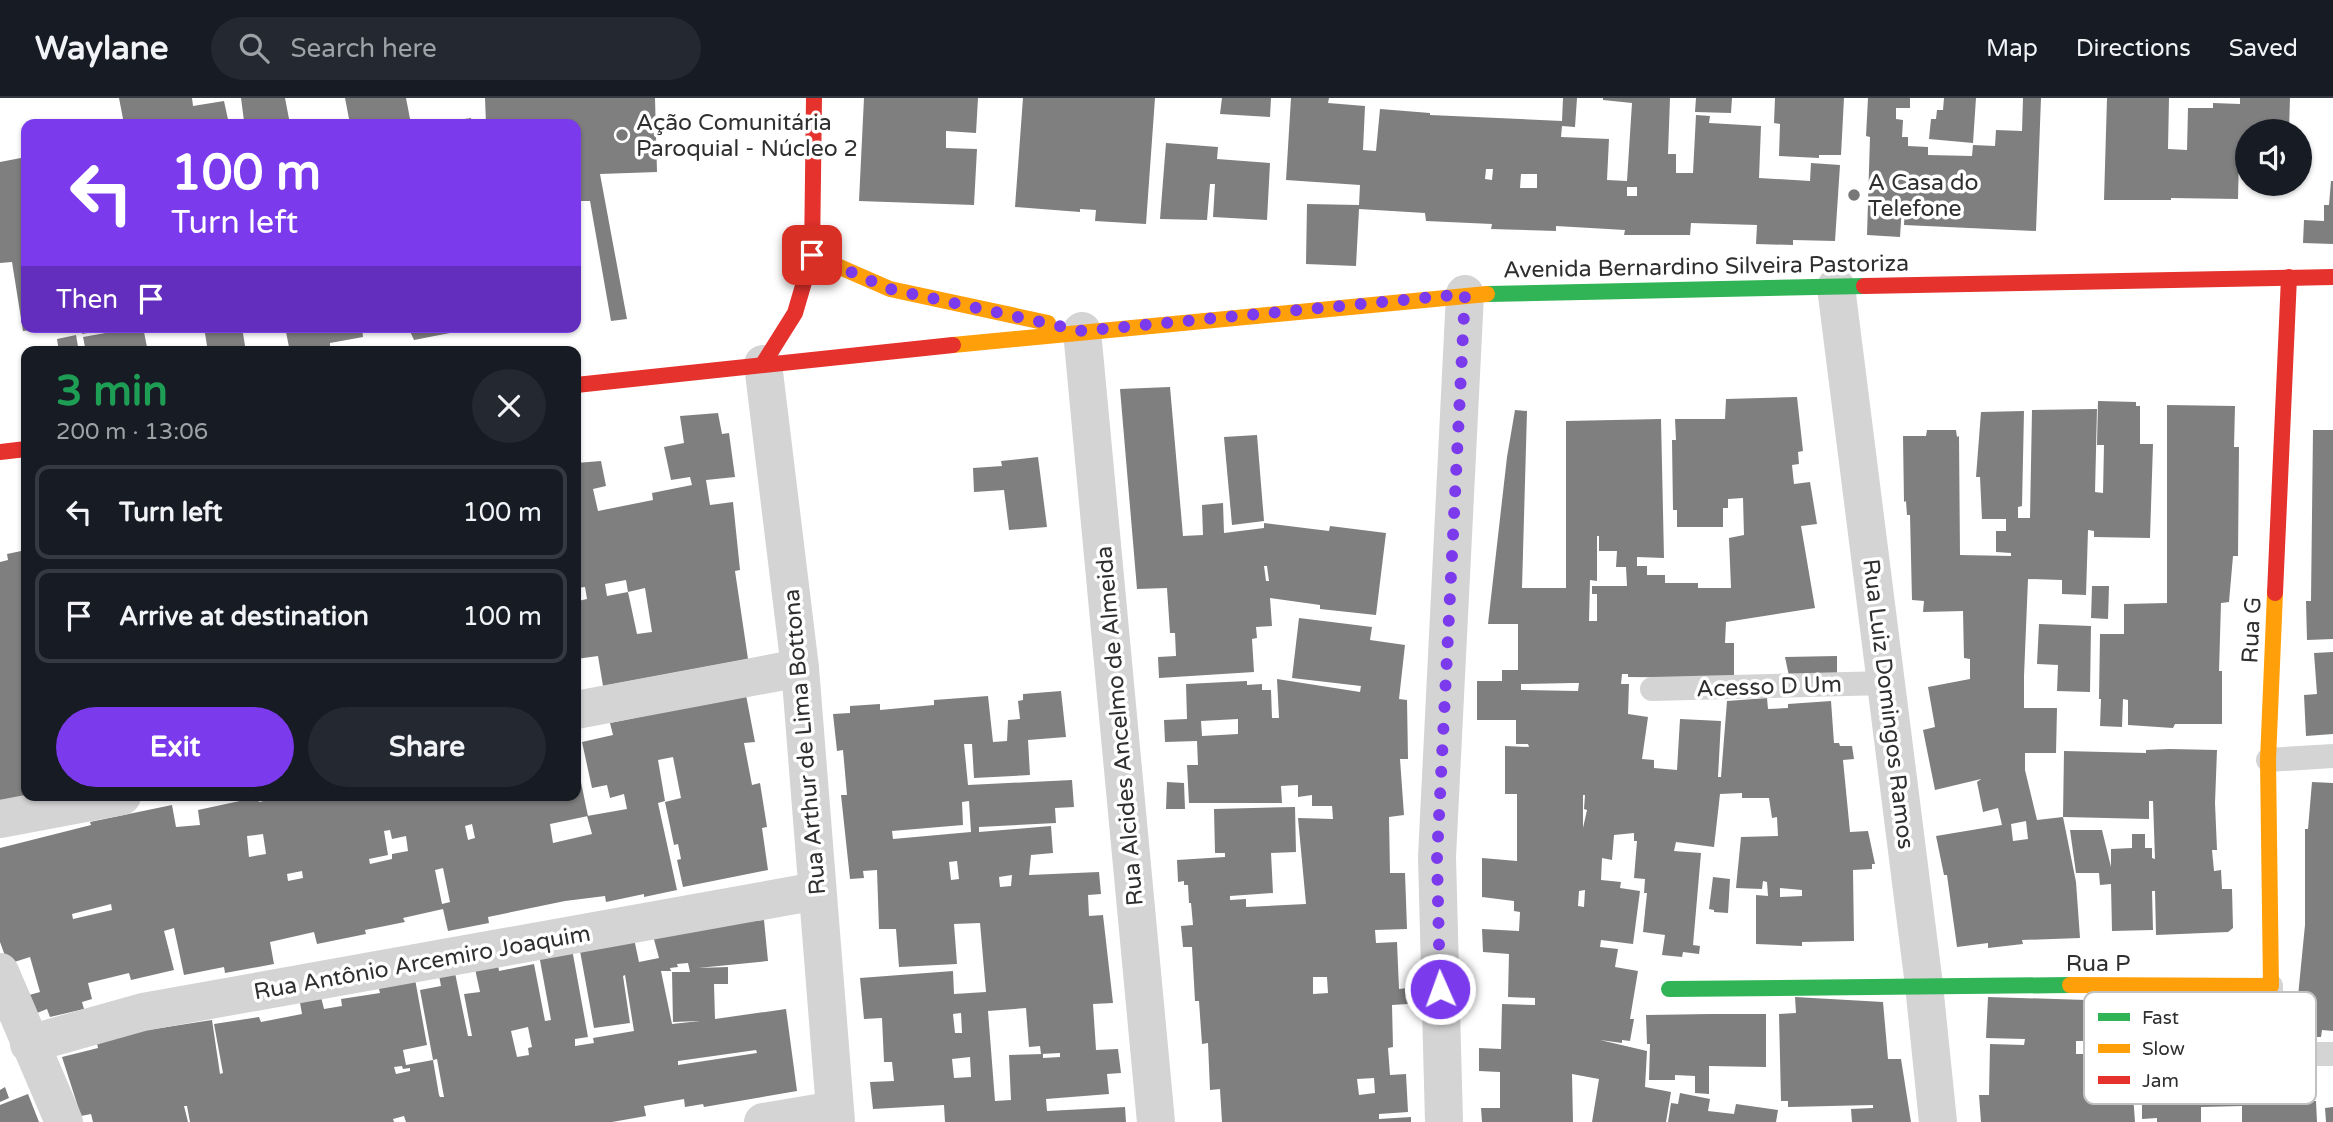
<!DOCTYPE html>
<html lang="en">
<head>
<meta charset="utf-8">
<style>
  :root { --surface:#171b24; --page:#242831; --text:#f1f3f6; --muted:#9ea1a6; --line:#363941; --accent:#7c3aed }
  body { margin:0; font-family:"Varela Round",sans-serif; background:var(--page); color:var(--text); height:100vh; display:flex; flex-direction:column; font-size:26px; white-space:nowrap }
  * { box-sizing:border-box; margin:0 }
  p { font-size:23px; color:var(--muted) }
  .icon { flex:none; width:38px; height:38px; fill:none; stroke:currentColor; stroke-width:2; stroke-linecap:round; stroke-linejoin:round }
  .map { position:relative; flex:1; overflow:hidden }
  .side { position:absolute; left:21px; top:248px; width:560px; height:455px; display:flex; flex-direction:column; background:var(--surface); border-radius:14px; box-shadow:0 2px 5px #0004 }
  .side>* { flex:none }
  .top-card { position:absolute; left:21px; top:21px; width:560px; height:214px; border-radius:14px; box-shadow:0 2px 5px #0004; background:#7c3aed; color:#fff; overflow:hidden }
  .controls { position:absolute; left:2235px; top:21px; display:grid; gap:14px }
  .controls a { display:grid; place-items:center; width:77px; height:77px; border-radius:50%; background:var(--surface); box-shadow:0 2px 5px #0004; font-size:35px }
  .pin { position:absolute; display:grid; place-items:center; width:60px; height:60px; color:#fff; margin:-30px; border-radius:14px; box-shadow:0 4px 10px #0006 }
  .me { position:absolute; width:77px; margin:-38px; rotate:358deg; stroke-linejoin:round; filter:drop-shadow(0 0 5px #0008) }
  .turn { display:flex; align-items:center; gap:24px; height:147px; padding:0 35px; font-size:32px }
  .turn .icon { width:91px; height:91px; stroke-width:2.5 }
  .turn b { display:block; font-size:49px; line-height:60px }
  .then { display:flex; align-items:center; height:66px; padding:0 35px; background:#0003; gap:14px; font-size:26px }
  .round { display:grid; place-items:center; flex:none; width:74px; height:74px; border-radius:37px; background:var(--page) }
  .headline { display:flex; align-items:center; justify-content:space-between; height:119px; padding:0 35px }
  h1 { font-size:42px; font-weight:800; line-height:52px; color:#1e9e55 }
  .action { display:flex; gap:14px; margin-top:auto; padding:14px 35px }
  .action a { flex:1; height:80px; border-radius:42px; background:var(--accent); color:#fff; font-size:28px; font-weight:800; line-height:80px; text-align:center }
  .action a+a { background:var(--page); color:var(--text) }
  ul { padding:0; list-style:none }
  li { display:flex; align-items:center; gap:21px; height:94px; margin:0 14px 10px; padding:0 21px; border:4px solid var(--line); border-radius:14px }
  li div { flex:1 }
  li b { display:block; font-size:26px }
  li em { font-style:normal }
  header { display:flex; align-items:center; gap:42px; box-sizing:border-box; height:98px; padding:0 35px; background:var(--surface); border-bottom:2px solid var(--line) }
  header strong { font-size:33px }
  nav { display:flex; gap:38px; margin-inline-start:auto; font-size:24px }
  .search { width:490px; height:63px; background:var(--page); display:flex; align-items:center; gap:18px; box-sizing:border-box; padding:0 24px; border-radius:38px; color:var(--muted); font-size:26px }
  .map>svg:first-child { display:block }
  .building { fill:#7f7f7f; fill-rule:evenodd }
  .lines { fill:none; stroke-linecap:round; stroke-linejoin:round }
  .lane { stroke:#d4d4d4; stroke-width:24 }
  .street { stroke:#d4d4d4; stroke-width:38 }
  .fast { stroke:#30b455; stroke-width:16 }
  .slow { stroke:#ff9f0a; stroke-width:16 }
  .jam { stroke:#e5322d; stroke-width:16 }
  .route { stroke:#7c3aed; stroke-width:12; stroke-dasharray:0 21.6 }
  .poi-dot { fill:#787878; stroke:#fff; stroke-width:2.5 }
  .labels { text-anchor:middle; stroke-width:7; stroke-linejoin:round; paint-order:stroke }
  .poi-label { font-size:23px; fill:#2f2f2f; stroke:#fff; text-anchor:start }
  .street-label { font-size:23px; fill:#2f2f2f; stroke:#fff }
  .key { fill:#fff; stroke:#c1c1c1; stroke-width:2 }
  .key-label { font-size:19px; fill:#2f2f2f }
</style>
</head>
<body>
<header>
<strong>Waylane</strong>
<div class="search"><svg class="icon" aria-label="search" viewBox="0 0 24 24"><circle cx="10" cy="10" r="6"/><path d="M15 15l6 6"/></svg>Search here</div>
<nav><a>Map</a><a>Directions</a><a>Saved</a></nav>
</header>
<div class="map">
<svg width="2333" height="1024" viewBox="0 0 2333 1024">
  <rect width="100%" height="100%" fill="#fff"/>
  <g class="building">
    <path d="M119 0H192L193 8 224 3 229 26H124Z"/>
    <path d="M241 0H285L290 26H230V24L244 23Z"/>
    <path d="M345 0H406L411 26H350Z"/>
    <path d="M485 0H655L657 74 600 76 627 221 611 223 590 103H576V26H486Z"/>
    <path d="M864 0H978L976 35 946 33V50L977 51 974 107 859 103Z"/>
    <path d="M1023 0H1155L1146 126 1095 123 1096 112 1080 111V114L1015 109Z"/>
    <path d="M1222 0H1271L1270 19 1220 16Z"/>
    <path d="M1291 0H1329L1328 5 1365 8 1363 52 1376 53 1380 11 1430 15V17L1562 23 1563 0H1577L1575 29 1562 28 1561 39 1609 41 1607 82 1627 83 1632 5 1603 2V0H1670L1668 56H1676V75H1693L1696 17 1710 18 1709 25 1761 28 1759 80 1810 83 1811 65 1840 67 1835 143 1793 142V147L1756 146 1757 127 1691 125 1690 137H1624L1625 132 1556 128V133L1491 131 1492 126 1426 123 1425 115 1359 111 1356 168 1306 166 1307 106 1359 107 1360 87 1286 82ZM1486 71H1493L1492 82 1485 81ZM1521 76H1537V90H1520ZM1627 89H1637V98H1627Z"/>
    <path d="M1696 0H1732L1731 15 1695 14Z"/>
    <path d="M1775 0H1844L1841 57H1819V60L1779 58 1780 26 1774 25Z"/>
    <path d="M1868 0H1910V10H1896V21L1903 22 1902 39H1908V48L1928 49V57L1972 58 1973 47 1995 48 1996 32 2022 33 2023 0H2041L2036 133 1904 127 1905 109 1902 108 1900 139 1867 137 1870 39 1866 38Z"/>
    <path d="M1944 0H1976L1973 45 1929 41 1931 21H1936L1937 12H1943Z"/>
    <path d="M2107 0H2169L2168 51 2187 52 2188 10H2213V5L2240 6V0H2290L2289 33H2247V57H2239L2238 101 2171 100V102H2104Z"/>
    <path d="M471 20 472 26H437V25Z"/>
    <path d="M1166 45 1218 49 1217 61 1270 65 1267 122 1213 119 1215 86H1210L1207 122 1160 121Z"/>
    <path d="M26 59V229L35 231 23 233 12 164 0 165V64Z"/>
    <path d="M2331 83H2333V146L2303 145 2304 122 2324 123V107H2329Z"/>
    <path d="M82 229H143L148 254H86L83 239 111 234V231L82 236Z"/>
    <path d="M204 229H242L246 254H208Z"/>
    <path d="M285 229H362L363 239 330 245V248L290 254Z"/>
    <path d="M408 229H449L450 235 414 242Z"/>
    <path d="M76 237 79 254H59L57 241Z"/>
    <path d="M1170 289 1183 438 1203 437 1202 407 1223 405 1224 435 1264 430V425L1329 433 1330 428 1386 435 1376 517 1320 511V507L1270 500 1272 528 1256 529 1257 540 1252 541 1254 574 1159 580 1158 559 1176 558 1175 535H1170L1167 490 1137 491 1120 291ZM1264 468H1267L1269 483H1266Z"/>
    <path d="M1797 299 1803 353 1798 354 1799 366 1792 367 1794 386 1810 384 1817 426 1801 428 1815 510 1726 524 1725 545H1734V580L1628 579V576H1622L1621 586H1629L1628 616 1648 619 1642 661 1654 662V670L1677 672 1680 621 1721 623 1718 679H1721L1727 603 1767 600 1768 611 1788 610V606L1831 603 1834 645H1839L1840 648H1852L1854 661 1843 662 1850 734 1868 733 1875 766H1872V771L1853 772 1854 843 1802 844V848L1756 846V797L1768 798 1767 784 1763 783 1762 791 1736 790 1741 739 1778 738 1777 719 1772 720 1769 700H1742V695L1720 696 1714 749 1676 744 1674 753 1701 755 1693 847 1700 848 1699 856 1683 854 1682 859 1662 857 1665 837 1643 834 1647 795H1644L1645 781 1634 780 1637 743H1634V735L1614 737 1612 762 1602 760 1601 782 1621 784 1620 790 1640 793 1633 846 1601 842 1600 849 1618 851 1615 869 1638 873 1630 921H1634L1630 943 1622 942V945L1600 942 1647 953 1645 989 1671 994 1666 1024H1592L1599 981 1572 976 1573 1024H1482L1481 1010H1500V974L1479 973V950L1501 951 1502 906 1535 907V900L1508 899 1509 856 1483 854 1482 831 1519 833 1520 814 1514 813V803L1482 799V760L1517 763V696H1505V648L1529 649 1528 646H1516V622H1477V583H1502V572H1518V526H1488L1507 359 1515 312 1527 313 1522 490H1566V323L1661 321 1664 460 1637 459V468H1647V477H1665V485H1698V490H1731L1729 440 1744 437 1743 400 1728 401V410H1723V429H1677V412H1673L1672 342H1676L1675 321H1725L1726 301ZM1597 438H1599V453H1617L1616 469H1626L1627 488H1592V496H1597V523H1589L1590 482 1597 483ZM1573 585H1579L1578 593 1521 592V586ZM1583 697H1585L1584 711 1587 712 1583 730ZM1780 790 1802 792V798L1780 799ZM1585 792 1584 809 1578 808 1579 793Z"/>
    <path d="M2098 303 2136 304V308H2140V346H2153L2150 440 2094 439V433L2088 432 2086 497 2062 496V482L2028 481 2024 578V610H2057L2056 655H2025V672L2037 722 2063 719 2076 784 2080 840 2022 842 2023 846 1988 850V845L1957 849 1947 777H1944L1936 738 2002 727 1998 710 1983 714 1977 684 1981 681 1935 692 1923 632 1935 629 1928 589 1970 581V561L1964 560 1963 513 1923 514 1924 503 1912 502 1910 417H1907L1906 403 1904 404 1903 338H1926L1927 332H1956L1957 339 1959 338 1960 457 2011 458V455L1996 454V433H2006V421H1982L1980 379H1976L1981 314 2024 313 2022 408 2018 409V420H2030L2032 312 2097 311 2095 394 2103 395 2104 347H2097ZM2026 723 2028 741 2013 743 2011 726Z"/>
    <path d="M2167 307 2235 308 2234 349H2239L2238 458H2233L2229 504 2221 505 2219 573H2222V626H2175L2173 630 2128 627V602L2123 601 2122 629 2100 628 2101 601H2099L2100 536H2124V506L2167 505Z"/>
    <path d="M718 315 722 336 729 335 735 379 706 382 710 407 733 404 740 472 735 473 748 561 603 588 598 558 576 561V498L578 503 587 501 585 489 576 490V365L601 363 606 388 593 391 598 413 653 402 652 395 692 387 690 379 671 382 664 349 684 345 680 318ZM626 482 628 494 645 490 652 534 637 536 628 494 607 498 605 486Z"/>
    <path d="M2313 332H2333V541L2307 542 2306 503H2311Z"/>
    <path d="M1257 337 1264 423 1232 427 1224 339Z"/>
    <path d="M1038 359 1047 429 1009 432 1004 392 974 394 973 370 1002 368 1001 363Z"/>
    <path d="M26 452V698L0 706V464L8 462 7 456Z"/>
    <path d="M2092 488H2109L2108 521 2091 520Z"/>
    <path d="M1299 520 1372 529 1370 542 1405 547 1399 601 1407 602 1408 661H1400L1404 717 1389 719 1390 775H1405L1407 831 1375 832 1376 845 1397 844 1399 891 1408 890V906L1392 907 1393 949 1388 950 1390 977 1406 976 1408 1014 1379 1016V1021L1411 1019V1024H1222L1220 991 1210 992 1208 945 1202 946 1199 903H1195L1192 849H1183L1181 828 1193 827 1191 805H1189L1188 787H1184V783L1178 784 1177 762 1225 759V755H1215L1214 711 1295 709 1296 754 1271 755 1273 795 1230 798V802L1246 801V809L1306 806 1298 720 1333 721 1332 708H1312V697L1298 699V687L1281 688 1282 705H1189L1187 667H1198L1197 643 1165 644 1164 622 1187 621 1186 586 1247 583V587L1262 586V592H1271L1272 620H1279L1277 581 1360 594 1361 588 1292 580ZM1238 621V636L1202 638 1201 623ZM1313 879H1327L1328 895 1313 896ZM1374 980 1375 995 1359 997 1357 981Z"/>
    <path d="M2039 526 2091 528 2090 594 2057 593 2058 567 2037 566Z"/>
    <path d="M2333 554V636L2306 638 2304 597 2317 596 2314 555Z"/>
    <path d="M1837 558V577L1789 578 1785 559Z"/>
    <path d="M1061 593 1066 639 1028 642 1030 677 974 680 972 646H964L968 687 1072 682 1074 709 1055 710 1056 725 979 729V734L1051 728 1053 755 1031 757 1029 777 1099 774 1101 796 1088 797 1089 818 1103 817 1113 905 1093 906 1096 952 1118 951 1121 975 1107 976 1109 996 1046 1001 1047 1013 1125 1009 1126 1024H945L944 1007 873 1011 870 984 894 983 892 964H884L882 920 864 921 860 880 953 873 954 896 986 894 980 825 954 826 957 866 899 869 896 831H879L877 772 863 773 864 780 850 781 841 697H847L843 652 837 653 833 616 850 615V608L880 606V612L934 607V602L988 598 993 644 1007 643 1008 622 1020 621 1018 603 1023 602V596ZM969 703 971 734 893 741 892 733 963 727 962 704ZM957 763 959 781 951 782 949 764ZM1012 777 1011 788 1000 789 999 779ZM1026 910 1029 949 1040 948 1041 956 1060 955V959L1043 960V956L1009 957 1011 1002 995 1003 988 913ZM961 915 962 935H955L953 916ZM970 959 971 979 954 980 952 961Z"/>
    <path d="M746 597 755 644 744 645 752 687 760 685 767 729 762 730 768 772 683 789 677 762 681 761 678 746 674 747 665 704 681 700 673 659 658 662 665 703 658 705 677 792 644 799V796L606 804 605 798 565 803 488 819 489 825 448 833 443 811 403 820 405 824 365 832 366 836 317 846 314 834 270 844 274 866 225 875 224 869 184 877 174 830 164 833 174 872 131 882 129 875 88 885 92 901 82 904 84 911 50 919 47 911 37 915 29 897 40 894 30 859 8 866 0 844V750L91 727 90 724 172 707 176 729 200 727 198 712 258 699 259 704 288 698H576L577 665 588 718 550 726 553 745 592 736 587 718 627 711 624 696 610 700 607 687 592 690 582 644 613 637 610 625ZM472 726 475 740 468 742 465 728ZM390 732 392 741 406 738 408 753 392 756V761L370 766 369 761 388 757 384 733ZM263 736 266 756 249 759 247 738ZM443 770 450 804 442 806 435 772ZM302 773 303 780 288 783 287 776ZM111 806 112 812 73 821 72 816Z"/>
    <path d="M2169 651 2217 652 2215 705 2217 752H2212L2214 773 2221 772 2222 791H2232L2233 830 2228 834 2156 837 2155 793H2152L2153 832 2112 833 2111 786 2100 787 2099 775H2076L2070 732H2102L2111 769V751L2132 750V736H2145V750H2152V760L2155 761 2153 703H2149V721L2063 719 2064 653 2146 655V652Z"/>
    <path d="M1167 684 1184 685 1185 711H1166Z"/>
    <path d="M2312 684 2333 685V933L2322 932 2321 939H2294L2305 827V731H2308Z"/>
    <path d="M1713 779 1730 781 1728 815 1714 814V812L1709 811Z"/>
    <path d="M764 822 768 863 698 870 728 869V886H714L715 921 786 911 797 993 704 1009 703 1006 685 1009 684 1001 644 1008 646 1018 612 1024H406L404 1018 393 1021 394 1024H190L187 1008H184L188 1024H93L91 1016 81 1018 62 959 98 950 96 940 212 922 220 976 223 975 214 926 259 919 261 924 302 916 299 899 320 895 324 911 342 908 341 901 380 895 378 887 415 881 427 947 403 952 406 967 433 962 439 997 440 999H444L437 961 433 962 420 892 441 888 438 872 454 870 468 938H472L464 896 480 894 474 866 497 861 499 873 534 866 545 923 551 922 539 857 572 851 588 939 575 941V948L594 945 593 940 634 933 625 877 623 878 630 925 594 930 580 853 633 836 639 864 659 860 652 834ZM688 865 690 874H672L673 924 700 923 672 926 661 873H671L670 870 678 869 677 866ZM528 929 532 949 528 950 529 957 517 959 511 933ZM756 952 757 955 678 967V963ZM402 968 403 971 410 970V973L396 976 394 969Z"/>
    <path d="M2201 896 2202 919 2223 918 2225 987H2242V971L2281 972V994H2305V1003H2316L2317 1024H2242V1008L2201 1009V1024H2157V1020L2142 1021V995L2133 996 2135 1024H1981L1979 997H1989L1990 946 2024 947 2025 941 1986 940 1988 899 2087 902 2089 943H2076V956H2090L2089 966H2100L2099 918 2157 916V898ZM2157 933 2165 934V992L2151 994 2150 974H2158Z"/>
    <path d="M1795 899 1883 904 1888 961H1901L1911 1024H1852L1851 1011 1873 1010V1007L1788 1009V1003H1781L1779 916 1796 915Z"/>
    <path d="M1711 916H1766V969L1709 968V996L1695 995V978L1675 977V982H1649L1650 946H1647L1646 917Z"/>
    <path d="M5 989 9 1000 0 1004V992Z"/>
    <path d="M1680 995 1710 1001 1708 1013 1734 1016 1736 1006 1778 1012 1776 1024H1668L1671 1005 1678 1006Z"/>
    <path d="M28 996 39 1024H0V1007Z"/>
    <path d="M2333 1009V1024H2326L2325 1010Z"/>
  </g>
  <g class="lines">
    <g class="lane">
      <path d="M1652 591 1886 585"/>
      <path d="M2268 662 2333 658"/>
      <path d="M2271 888V937L2277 951 2294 956H2333"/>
    </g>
    <g class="street">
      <path d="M1836 189 1924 887 1938 1024"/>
      <path d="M1082 233 1156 1024"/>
      <path d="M763 266 800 570 836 1024"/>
      <path d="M576 612 800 570"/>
      <path d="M0 721 122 698"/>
      <path d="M0 874 64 1024"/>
      <path d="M29 946 143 914 817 793"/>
      <path d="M763 1024 835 1012"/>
      <path d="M1444 1024 1437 759 1465 196"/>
    </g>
    <g class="fast">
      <path d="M1487 196 1864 188"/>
      <path d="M1669 891 2070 887"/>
    </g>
    <g class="slow">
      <path d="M812 157 890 191 1048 225"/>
      <path d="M953 247 1487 196"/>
      <path d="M2070 887 2271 888 2268 662 2275 495"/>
    </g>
    <g class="jam">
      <path d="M1864 188 2333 179"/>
      <path d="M763 266 795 215 812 157 814 0"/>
      <path d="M576 287 953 247"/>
      <path d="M0 354 26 351"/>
      <path d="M2275 495 2289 179"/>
    </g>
  </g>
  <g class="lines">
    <path class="route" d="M812 157 890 191 1082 233 1465 196 1437 759 1440 891"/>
  </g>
  <g class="poi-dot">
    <circle cx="622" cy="37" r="7"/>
    <circle cx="1854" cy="97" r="7"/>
  </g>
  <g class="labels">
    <g class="poi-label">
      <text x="636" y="32">Ação Comunitária<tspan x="636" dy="26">Paroquial - Núcleo 2</tspan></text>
      <text x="1868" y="92">A Casa do<tspan x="1868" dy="26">Telefone</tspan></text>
    </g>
    <g class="street-label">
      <text transform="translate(1706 168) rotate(-1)" y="8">Avenida Bernardino Silveira Pastoriza</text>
      <text transform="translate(2251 532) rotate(-87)" y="8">Rua G</text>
      <text transform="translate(1769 588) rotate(-2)" y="8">Acesso D Um</text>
      <text transform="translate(1889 606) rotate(83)" y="8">Rua Luiz Domingos Ramos</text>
      <text transform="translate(1119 628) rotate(-95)" y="8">Rua Alcides Ancelmo de Almeida</text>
      <text transform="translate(804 644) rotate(-95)" y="8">Rua Arthur de Lima Bottona</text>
      <text transform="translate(422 864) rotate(-10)" y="8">Rua Antônio Arcemiro Joaquim</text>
      <text x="2098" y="873">Rua P</text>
    </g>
  </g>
  <rect x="2084" y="894" width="232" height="112" rx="10" class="key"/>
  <rect x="2098" y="915" width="32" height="8" fill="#30b455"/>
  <rect x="2098" y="946" width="32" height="9" fill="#ff9f0a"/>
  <rect x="2098" y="978" width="32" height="8" fill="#e5322d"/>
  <g class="key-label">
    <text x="2142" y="926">Fast</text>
    <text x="2142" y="957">Slow</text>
    <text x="2142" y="989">Jam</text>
  </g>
</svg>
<div class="controls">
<a><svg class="icon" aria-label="sound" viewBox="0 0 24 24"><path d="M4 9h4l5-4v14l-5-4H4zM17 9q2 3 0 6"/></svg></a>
</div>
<div class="pin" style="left:812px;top:157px;background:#d93025"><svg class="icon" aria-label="arrive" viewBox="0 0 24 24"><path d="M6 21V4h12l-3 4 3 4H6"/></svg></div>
<svg class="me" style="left:1440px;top:891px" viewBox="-20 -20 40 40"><circle r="17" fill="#7c3aed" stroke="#fff" stroke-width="3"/><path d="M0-11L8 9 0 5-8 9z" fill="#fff"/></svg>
<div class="top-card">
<div class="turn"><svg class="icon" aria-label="left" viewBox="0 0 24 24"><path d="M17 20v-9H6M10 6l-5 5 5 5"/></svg><div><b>100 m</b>Turn left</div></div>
<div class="then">Then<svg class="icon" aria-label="arrive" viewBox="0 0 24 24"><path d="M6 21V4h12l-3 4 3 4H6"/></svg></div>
</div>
<section class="side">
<div class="headline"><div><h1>3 min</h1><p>200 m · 13:06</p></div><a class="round"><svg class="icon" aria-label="close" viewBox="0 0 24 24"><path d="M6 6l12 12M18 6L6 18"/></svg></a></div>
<ul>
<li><svg class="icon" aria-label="left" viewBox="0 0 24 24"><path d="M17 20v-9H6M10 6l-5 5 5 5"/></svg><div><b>Turn left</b></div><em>100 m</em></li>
<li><svg class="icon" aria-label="arrive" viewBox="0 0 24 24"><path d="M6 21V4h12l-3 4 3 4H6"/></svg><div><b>Arrive at destination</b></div><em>100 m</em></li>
</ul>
<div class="action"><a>Exit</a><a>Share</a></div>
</section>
</div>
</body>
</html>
